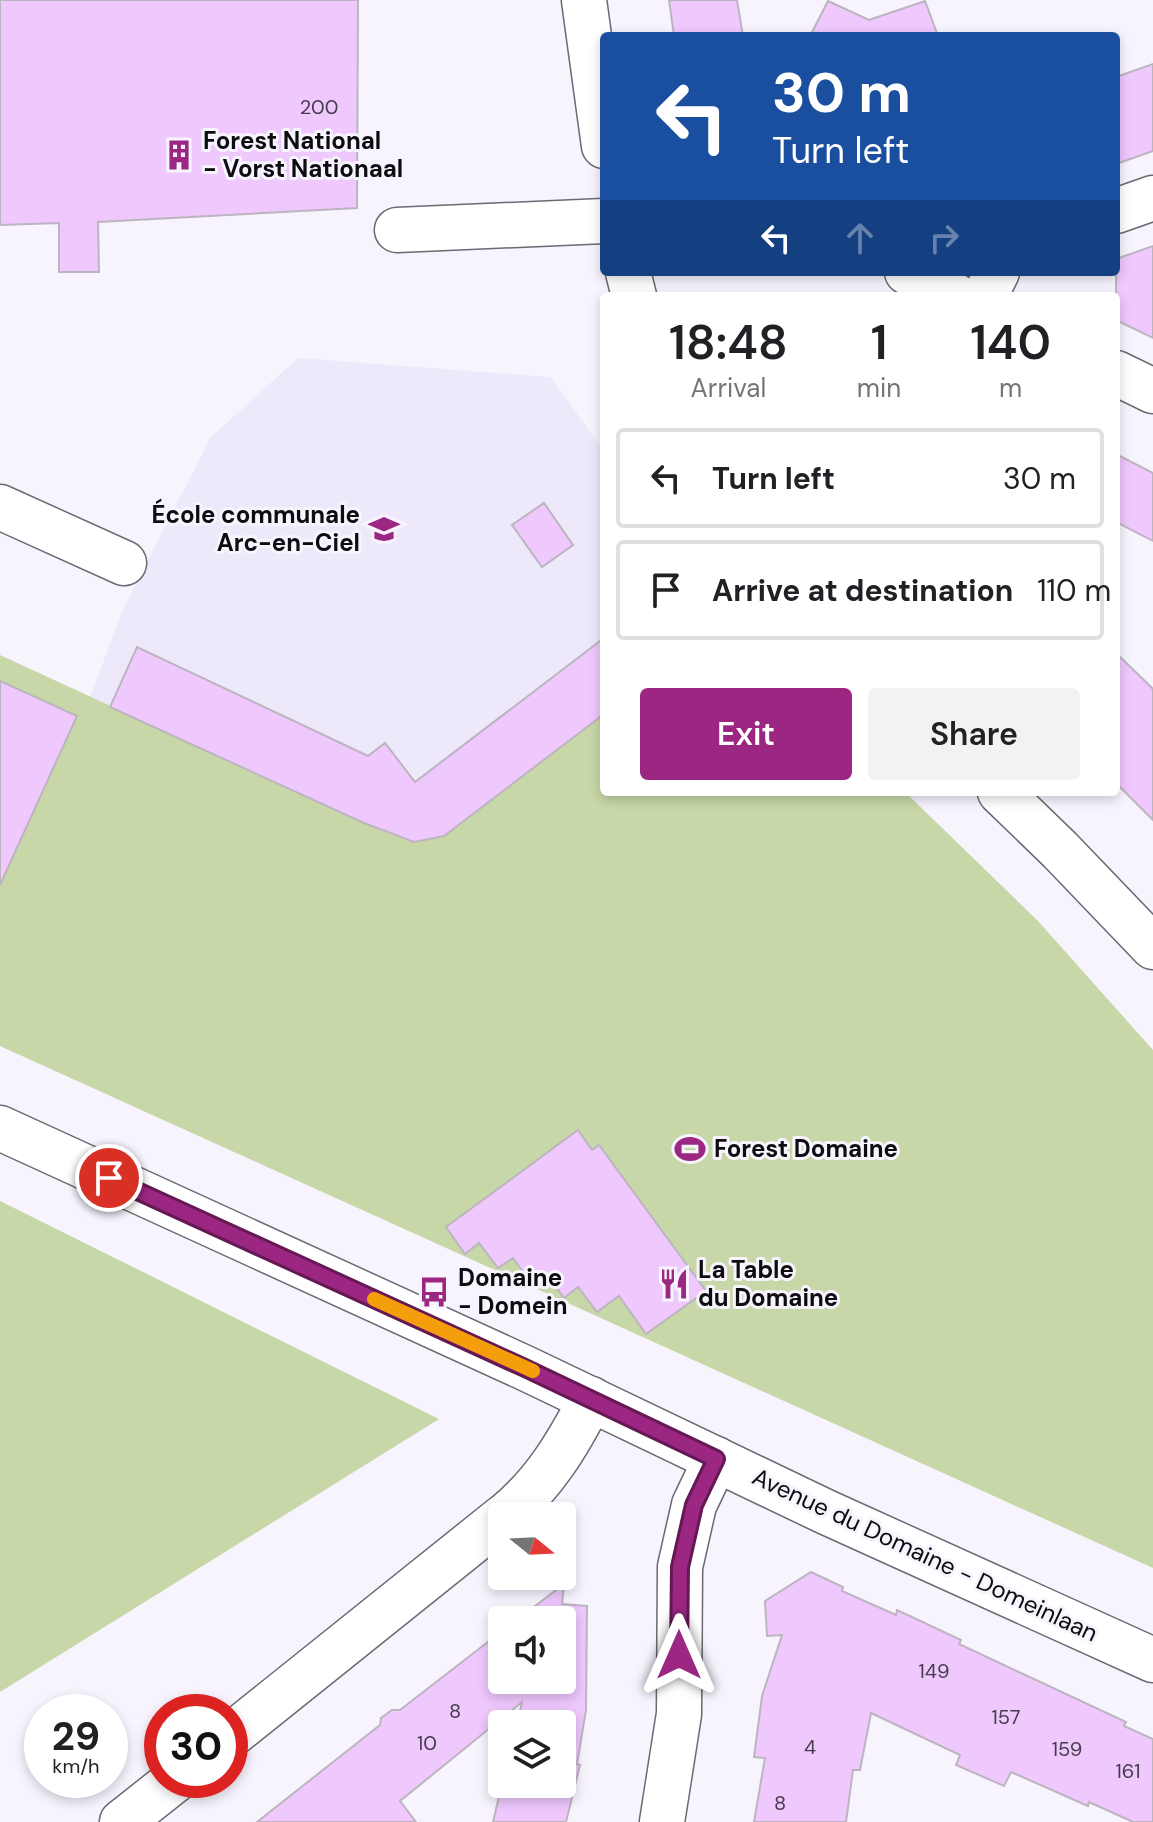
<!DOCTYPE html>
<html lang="en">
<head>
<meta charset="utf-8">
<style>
  :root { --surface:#fff; --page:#f2f2f2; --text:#202124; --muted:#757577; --line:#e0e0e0; --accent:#9c2782 }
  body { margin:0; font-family:"DM Sans",sans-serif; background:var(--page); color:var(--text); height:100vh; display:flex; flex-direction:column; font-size:30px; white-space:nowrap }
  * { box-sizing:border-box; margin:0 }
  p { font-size:26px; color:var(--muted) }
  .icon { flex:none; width:44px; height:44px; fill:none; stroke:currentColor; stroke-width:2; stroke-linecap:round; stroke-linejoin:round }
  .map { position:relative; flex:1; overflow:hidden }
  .details { position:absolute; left:600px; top:292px; width:520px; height:504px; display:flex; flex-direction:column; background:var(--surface); border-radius:8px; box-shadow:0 4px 12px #0003 }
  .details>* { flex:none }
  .top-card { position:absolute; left:600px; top:32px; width:520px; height:244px; border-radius:8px; box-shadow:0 4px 12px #0003; background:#1a4fa0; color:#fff; overflow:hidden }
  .needle { width:52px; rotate:108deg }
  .buttons { position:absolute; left:488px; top:1502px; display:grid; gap:16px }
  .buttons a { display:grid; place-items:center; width:88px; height:88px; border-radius:8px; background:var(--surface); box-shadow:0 4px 12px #0003; font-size:40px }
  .speed { position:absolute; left:24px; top:1694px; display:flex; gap:16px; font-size:40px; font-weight:700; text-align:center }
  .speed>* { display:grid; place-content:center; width:104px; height:104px; border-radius:50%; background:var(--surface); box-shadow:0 4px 12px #0003; line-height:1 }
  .speed small { font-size:20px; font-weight:400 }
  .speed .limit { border:12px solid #d22; background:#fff; color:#111 }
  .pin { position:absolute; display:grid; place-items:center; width:68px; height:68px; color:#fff; margin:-34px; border:4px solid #fff; border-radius:50%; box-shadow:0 2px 8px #0007 }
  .me { position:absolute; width:88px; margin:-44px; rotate:0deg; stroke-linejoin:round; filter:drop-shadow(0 0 6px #0008) }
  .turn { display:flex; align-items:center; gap:28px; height:168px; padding:0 40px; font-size:36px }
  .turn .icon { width:104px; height:104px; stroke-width:2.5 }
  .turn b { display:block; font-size:56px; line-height:68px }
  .lanes { display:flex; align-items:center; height:76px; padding:0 40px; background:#0003; justify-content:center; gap:40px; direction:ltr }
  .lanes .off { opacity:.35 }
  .eta { display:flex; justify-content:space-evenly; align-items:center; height:136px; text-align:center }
  .eta b { font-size:48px; font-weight:600; line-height:56px }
  .button { display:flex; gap:16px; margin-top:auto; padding:16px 40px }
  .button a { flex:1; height:92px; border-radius:8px; background:var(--accent); color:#fff; font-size:32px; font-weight:600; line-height:92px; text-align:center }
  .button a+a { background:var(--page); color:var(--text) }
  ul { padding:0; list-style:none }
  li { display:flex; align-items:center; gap:24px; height:100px; margin:0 16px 12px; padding:0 24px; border:4px solid var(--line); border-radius:8px }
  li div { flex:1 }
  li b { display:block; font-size:30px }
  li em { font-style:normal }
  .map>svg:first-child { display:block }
  .built { fill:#eee8fb }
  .garden { fill:#c8d7a8 }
  .building { fill:#efc8fe; stroke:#bcb5bf; stroke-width:2 }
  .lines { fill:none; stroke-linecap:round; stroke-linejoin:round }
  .minor-casing { stroke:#6c6973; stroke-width:47 }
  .minor { stroke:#fff; stroke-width:44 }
  .route-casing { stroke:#651954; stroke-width:20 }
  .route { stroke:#9c2782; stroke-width:14 }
  .slow { stroke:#f59e0b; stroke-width:14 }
  .labels { text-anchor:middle; stroke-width:6; stroke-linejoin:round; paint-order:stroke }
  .number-label { font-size:20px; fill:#463b4c }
  .poi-label { font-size:24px; font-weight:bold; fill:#0d0c10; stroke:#f7f4fe; text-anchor:start }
  .street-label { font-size:24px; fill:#0d0c10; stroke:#f7f4fe }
</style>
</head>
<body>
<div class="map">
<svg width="1153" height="1822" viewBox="0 0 1153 1822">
  <rect width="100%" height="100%" fill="#f7f4fe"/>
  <path class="built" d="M298 358 550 377 604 451V714L452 831 435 838 414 842 401 838 90 697 124 607 211 437Z"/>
  <g class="garden">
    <path d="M0 655 369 825C405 840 415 847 452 831L604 714V792H905L1038 921 1153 1050V1568L0 1046Z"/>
    <path d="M0 1201 439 1419 0 1692Z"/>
  </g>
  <g class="building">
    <path d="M0 0H358L357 208 98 222 99 272H59V223L0 225Z"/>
    <path d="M669 0H737L743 36H674Z"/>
    <path d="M828 1 869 20 925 1 938 36H810Z"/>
    <path d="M1153 64V151L1116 164V77Z"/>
    <path d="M1153 246V338L1116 320V259Z"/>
    <path d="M1116 454 1153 473V541L1116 522Z"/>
    <path d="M544 503 573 545 542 567 512 525Z"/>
    <path d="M604 638V714L444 836 414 842 364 823 110 707 137 647 368 756 385 743 415 782Z"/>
    <path d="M1116 653 1153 689V820L1116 783Z"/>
    <path d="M0 681 77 716 0 885Z"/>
    <path d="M578 1130 592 1150 599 1145 706 1291 646 1334 619 1296 597 1312 578 1287 564 1298 545 1272 531 1283 513 1258 498 1268 479 1243 465 1254 446 1227Z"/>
    <path d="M811 1572 843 1587 842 1591 896 1615 897 1610 961 1640 959 1644 1126 1722 1124 1726 1153 1739V1822H1133L1089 1802 1088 1806 1011 1772 1004 1786 956 1765 960 1755 871 1713 860 1770H853L846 1822H754L765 1758 754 1757 762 1696 782 1635 767 1636 765 1601Z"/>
    <path d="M564 1584 562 1604 587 1606 586 1710 577 1764 580 1765 566 1822H493L502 1784H562V1724H517L522 1702 400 1801 416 1822H257L380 1725 381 1718 392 1710H400L502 1631V1680H562V1620H517Z"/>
  </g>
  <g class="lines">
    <g class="minor-casing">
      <g id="minor">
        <path d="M584 0 604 146"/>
        <path d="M1116 211 1153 198"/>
        <path d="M397 230 604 221"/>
        <path d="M628 272 634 296"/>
        <path d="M907 272 956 296"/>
        <path d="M985 296 997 272"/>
        <path d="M1116 373 1153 391"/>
        <path d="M0 507 124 563"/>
        <path d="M1000 792 1060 850 1153 947"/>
        <path d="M0 1128 525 1368 826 1512 1153 1660"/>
        <path d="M505 1516C544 1484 568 1444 591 1399"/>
        <path d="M230 1736 502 1518"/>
        <path d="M122 1822 175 1780"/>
        <path d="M662 1822 679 1714 680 1567 694 1505 716 1459"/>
      </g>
    </g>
    <use href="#minor" class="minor"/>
  </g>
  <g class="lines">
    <g class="route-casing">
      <path id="route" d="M109 1178 525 1368 716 1459 694 1505 680 1567 679 1655"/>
    </g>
    <use href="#route" class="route"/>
    <path class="slow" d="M374 1299 533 1371"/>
  </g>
  <defs>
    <g id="building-bare" transform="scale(2.4)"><path d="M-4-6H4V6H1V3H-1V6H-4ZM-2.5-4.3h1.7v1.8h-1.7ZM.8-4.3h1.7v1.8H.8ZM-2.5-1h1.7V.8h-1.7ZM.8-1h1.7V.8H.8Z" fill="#9c2782" stroke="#f7f4fe" stroke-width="2.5" paint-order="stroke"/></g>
    <g id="school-bare" transform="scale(2.4)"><path d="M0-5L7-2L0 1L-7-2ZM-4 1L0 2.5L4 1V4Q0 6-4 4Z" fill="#9c2782" stroke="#f7f4fe" stroke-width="2.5" paint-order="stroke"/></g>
    <g id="stadium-bare" transform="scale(2.4)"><path d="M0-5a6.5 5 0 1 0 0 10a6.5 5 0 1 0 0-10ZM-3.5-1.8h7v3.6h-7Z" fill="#9c2782" stroke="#f7f4fe" stroke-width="2.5" paint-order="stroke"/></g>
    <g id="restaurant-bare" transform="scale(2.4)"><path d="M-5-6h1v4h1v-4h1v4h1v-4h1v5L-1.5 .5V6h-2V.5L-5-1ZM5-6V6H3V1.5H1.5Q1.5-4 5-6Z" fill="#9c2782" stroke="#f7f4fe" stroke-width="2.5" paint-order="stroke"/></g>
    <g id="bus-bare" transform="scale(2.4)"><path d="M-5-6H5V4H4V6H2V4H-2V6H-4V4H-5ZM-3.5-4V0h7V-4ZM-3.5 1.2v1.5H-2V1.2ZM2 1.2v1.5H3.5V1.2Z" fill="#9c2782" stroke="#f7f4fe" stroke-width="2.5" paint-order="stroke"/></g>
  </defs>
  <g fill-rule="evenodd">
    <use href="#building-bare" x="179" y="155"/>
    <use href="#school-bare" x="384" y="529"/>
    <use href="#stadium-bare" x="690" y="1149"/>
    <use href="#restaurant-bare" x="674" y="1284"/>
    <use href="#bus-bare" x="434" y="1292"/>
  </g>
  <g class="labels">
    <g class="number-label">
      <text x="319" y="114">200</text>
      <text x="934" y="1678">149</text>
      <text x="455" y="1718">8</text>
      <text x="1006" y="1724">157</text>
      <text x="427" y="1750">10</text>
      <text x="810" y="1754">4</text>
      <text x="1067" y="1756">159</text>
      <text x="1128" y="1778">161</text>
      <text x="780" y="1810">8</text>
    </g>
    <g class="poi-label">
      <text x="203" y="149">Forest National<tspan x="203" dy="28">- Vorst Nationaal</tspan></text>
      <text x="360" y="523" text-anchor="end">École communale<tspan x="360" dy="28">Arc-en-Ciel</tspan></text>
      <text x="714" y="1157">Forest Domaine</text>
      <text x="698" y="1278">La Table<tspan x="698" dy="28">du Domaine</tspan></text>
      <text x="458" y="1286">Domaine<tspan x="458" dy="28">- Domein</tspan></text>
    </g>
    <g class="street-label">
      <text transform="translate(925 1555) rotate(25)" y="8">Avenue du Domaine - Domeinlaan</text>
    </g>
  </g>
</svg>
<div class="buttons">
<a><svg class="needle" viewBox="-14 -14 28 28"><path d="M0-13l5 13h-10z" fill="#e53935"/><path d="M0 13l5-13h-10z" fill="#757577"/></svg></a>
<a><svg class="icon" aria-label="sound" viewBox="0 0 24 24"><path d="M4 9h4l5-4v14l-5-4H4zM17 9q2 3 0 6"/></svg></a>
<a><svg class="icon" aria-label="layers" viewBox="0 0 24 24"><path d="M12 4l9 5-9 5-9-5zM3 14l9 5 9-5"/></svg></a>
</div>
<div class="speed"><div>29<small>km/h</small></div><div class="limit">30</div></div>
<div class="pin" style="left:109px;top:1178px;background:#d93025"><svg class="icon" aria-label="arrive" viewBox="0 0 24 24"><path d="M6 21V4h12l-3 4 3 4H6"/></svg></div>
<svg class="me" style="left:679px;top:1655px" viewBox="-20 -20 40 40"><path d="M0-17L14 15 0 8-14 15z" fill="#9c2782" stroke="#fff" stroke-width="4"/></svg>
<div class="top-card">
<div class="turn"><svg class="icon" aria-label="left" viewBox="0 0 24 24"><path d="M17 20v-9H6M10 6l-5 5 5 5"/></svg><div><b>30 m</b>Turn left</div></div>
<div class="lanes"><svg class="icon" aria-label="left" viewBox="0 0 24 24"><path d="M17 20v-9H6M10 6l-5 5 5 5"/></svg><svg class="icon off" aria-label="ahead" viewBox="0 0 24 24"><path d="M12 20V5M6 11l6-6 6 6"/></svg><svg class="icon off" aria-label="right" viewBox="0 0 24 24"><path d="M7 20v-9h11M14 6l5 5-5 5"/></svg></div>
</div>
<section class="details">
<div class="eta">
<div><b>18:48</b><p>Arrival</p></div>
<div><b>1</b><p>min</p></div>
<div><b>140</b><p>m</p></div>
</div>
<ul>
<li><svg class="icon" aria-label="left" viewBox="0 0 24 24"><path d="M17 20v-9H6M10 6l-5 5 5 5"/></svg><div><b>Turn left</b></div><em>30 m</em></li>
<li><svg class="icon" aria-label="arrive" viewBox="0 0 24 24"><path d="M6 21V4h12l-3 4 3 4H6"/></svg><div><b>Arrive at destination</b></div><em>110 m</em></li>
</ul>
<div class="button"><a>Exit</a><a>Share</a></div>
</section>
</div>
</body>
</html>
